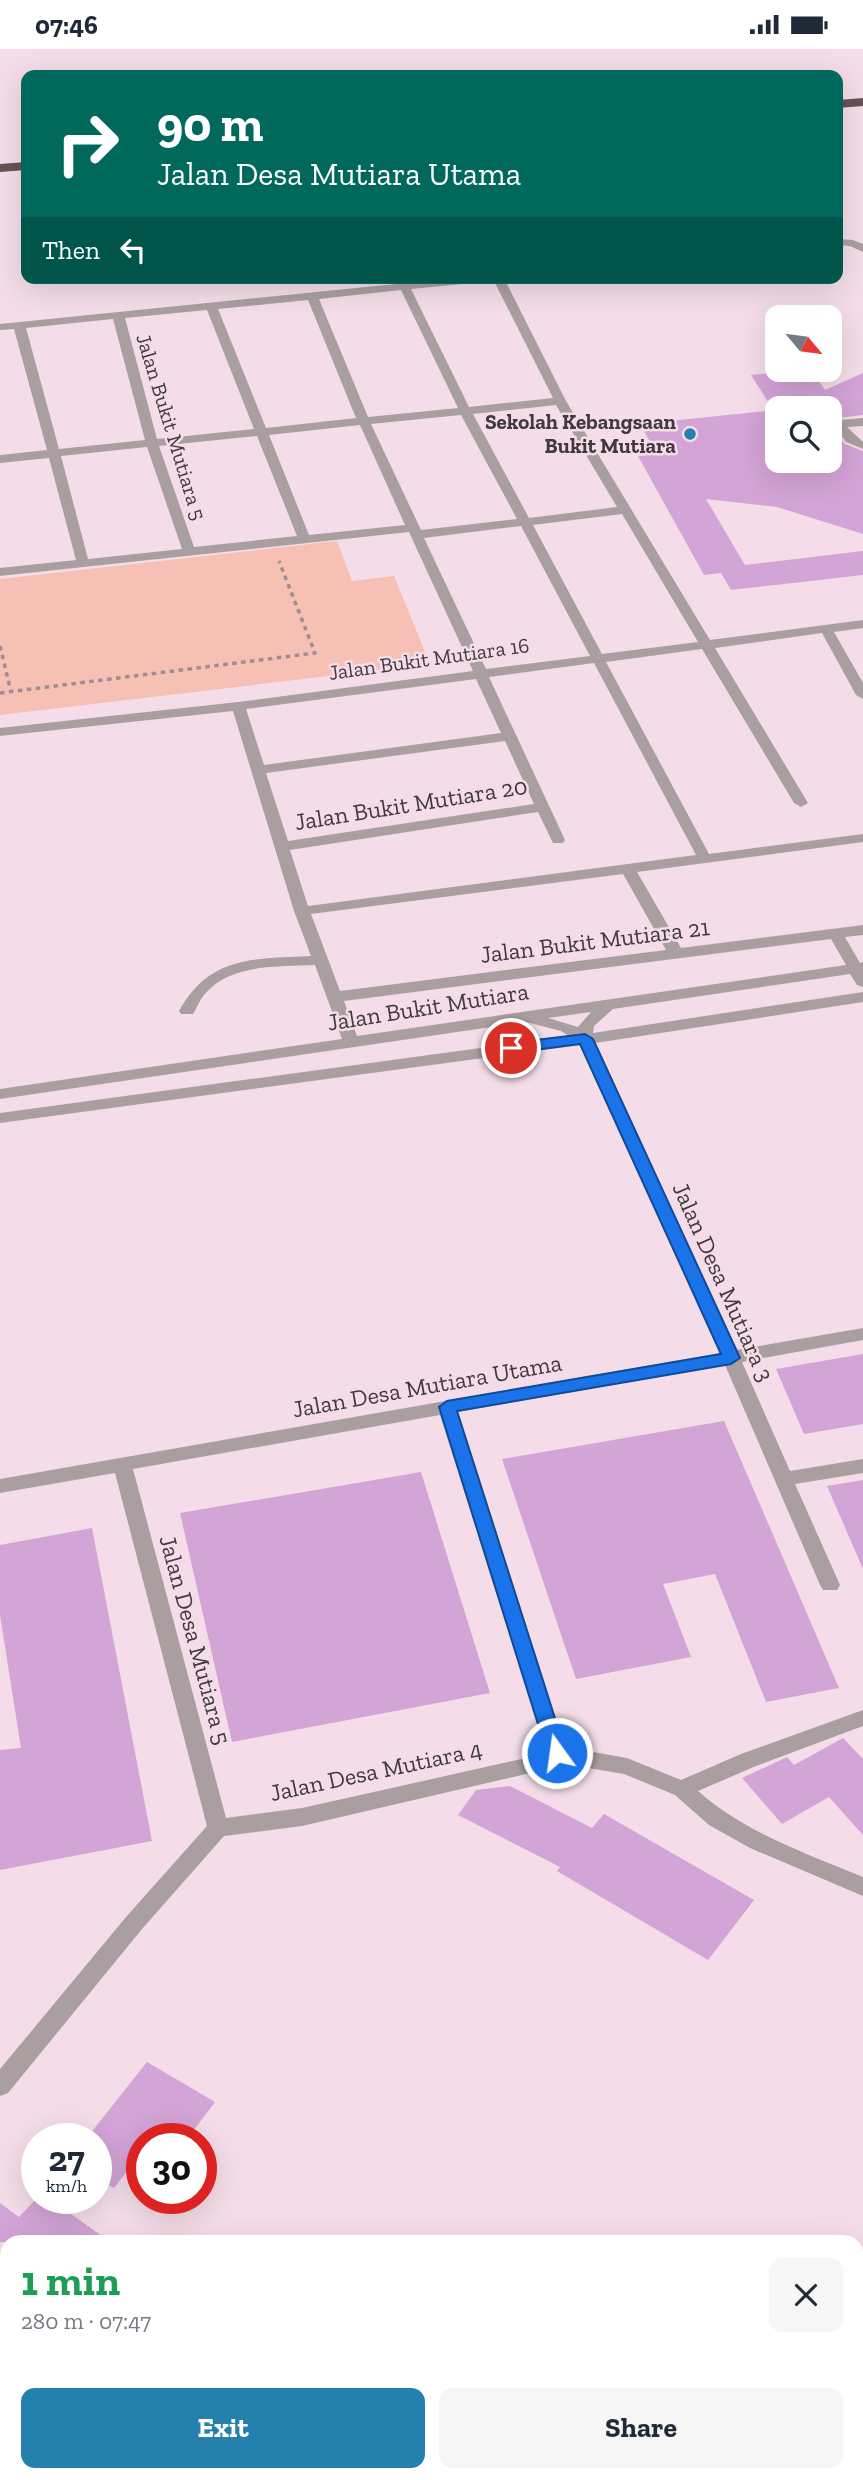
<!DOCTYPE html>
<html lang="en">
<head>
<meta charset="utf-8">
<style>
  :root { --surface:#fff; --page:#f6f6f7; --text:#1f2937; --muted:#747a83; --accent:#2480ad }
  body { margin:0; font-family:"Zilla Slab",serif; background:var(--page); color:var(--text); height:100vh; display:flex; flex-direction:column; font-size:26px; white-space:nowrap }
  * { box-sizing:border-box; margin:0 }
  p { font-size:23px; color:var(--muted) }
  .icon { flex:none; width:38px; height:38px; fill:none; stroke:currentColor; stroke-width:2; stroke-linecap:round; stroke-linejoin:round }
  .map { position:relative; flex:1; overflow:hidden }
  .side { position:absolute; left:0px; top:2186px; width:864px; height:247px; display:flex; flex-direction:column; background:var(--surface); border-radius:21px 21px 0 0; box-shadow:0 7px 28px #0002 }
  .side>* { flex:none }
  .top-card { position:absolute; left:21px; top:21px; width:822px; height:214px; border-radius:14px; box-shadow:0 7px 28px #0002; background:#00695c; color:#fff; overflow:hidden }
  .needle { width:46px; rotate:119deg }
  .fabs { position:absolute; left:765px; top:256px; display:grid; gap:14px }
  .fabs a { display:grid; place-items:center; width:77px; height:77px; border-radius:14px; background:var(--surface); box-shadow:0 7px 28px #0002; font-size:35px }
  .speed { position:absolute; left:21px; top:2074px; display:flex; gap:14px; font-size:35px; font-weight:700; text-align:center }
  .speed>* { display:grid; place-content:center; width:91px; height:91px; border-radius:50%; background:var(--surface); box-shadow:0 7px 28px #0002; line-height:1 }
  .speed small { font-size:18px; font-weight:400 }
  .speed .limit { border:10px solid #d22; background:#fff; color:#111 }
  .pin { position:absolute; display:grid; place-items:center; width:60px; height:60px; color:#fff; margin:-30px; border:4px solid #fff; border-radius:50%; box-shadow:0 2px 7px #0007 }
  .me { position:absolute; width:77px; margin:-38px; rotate:346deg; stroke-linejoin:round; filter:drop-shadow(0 0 5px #0008) }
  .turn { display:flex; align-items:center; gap:24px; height:147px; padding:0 21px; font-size:32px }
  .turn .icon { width:91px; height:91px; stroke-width:2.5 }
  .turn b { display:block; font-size:49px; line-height:60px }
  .then { display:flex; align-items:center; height:66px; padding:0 21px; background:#0003; gap:14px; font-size:26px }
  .round { display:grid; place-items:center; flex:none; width:74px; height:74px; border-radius:14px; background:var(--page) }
  .overview { display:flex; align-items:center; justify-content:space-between; height:119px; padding:0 21px }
  h1 { font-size:42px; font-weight:700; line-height:52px; color:#1e9e55 }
  .primary-button { display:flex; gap:14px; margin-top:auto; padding:14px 21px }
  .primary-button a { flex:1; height:80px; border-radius:14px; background:var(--accent); color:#fff; font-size:28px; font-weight:700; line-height:80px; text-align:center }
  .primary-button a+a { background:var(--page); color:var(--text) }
  .status { display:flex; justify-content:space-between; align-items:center; height:49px; padding:0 35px; background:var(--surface); direction:ltr }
  .status svg { height:19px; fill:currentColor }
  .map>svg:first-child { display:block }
  .green { fill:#f6c0b5 }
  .building { fill:#d3a4d6 }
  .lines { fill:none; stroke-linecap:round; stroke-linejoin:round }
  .path { stroke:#9e8d95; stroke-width:3.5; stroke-dasharray:4.5 4.5; stroke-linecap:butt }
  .minor { fill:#aa9fa0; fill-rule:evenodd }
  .highway { fill:#675255; fill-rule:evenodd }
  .route { fill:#1a73e8; stroke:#114b97; stroke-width:2 }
  .poi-dot { fill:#2480ad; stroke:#f4dde8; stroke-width:2.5 }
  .labels { text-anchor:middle; stroke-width:5; stroke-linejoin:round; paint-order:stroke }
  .far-poi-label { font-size:21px; font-weight:bold; fill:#42393e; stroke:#f4dde8; text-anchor:end }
  .far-street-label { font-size:21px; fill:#42393e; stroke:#f4dde8 }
  .street-label { font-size:24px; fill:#42393e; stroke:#f4dde8 }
</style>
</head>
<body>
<div class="status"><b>07:46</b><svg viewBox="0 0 49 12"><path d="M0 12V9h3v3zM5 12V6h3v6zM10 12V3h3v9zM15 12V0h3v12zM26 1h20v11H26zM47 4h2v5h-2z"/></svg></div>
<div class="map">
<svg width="863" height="2431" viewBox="0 0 863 2431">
  <rect width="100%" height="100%" fill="#f4dde8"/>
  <path class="green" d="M337 492 352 532 394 527 430 615 0 666V530Z"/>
  <g class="building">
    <path d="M811 320 825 341 863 324V366L830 370V359H772L751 326Z"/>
    <path d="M777 361V411H830V382H835L845 395 863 402V485L777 458 706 450 745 516 863 502V526L731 541 721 524 704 526 638 407 657 405 640 375Z"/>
    <path d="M863 1305V1375L804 1385 776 1320Z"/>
    <path d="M724 1372 839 1639 766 1653 715 1525 663 1535 691 1608 576 1630 502 1410Z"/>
    <path d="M421 1423 490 1644 232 1693 180 1464Z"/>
    <path d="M863 1431V1520L827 1437Z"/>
    <path d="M92 1479 152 1792 0 1821V1701L21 1699 0 1566V1496Z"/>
    <path d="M843 1689 863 1710V1786L829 1748 782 1775 742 1729 787 1708 794 1716Z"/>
    <path d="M510 1737 592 1779 604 1765 754 1851 708 1911 557 1822 560 1818 458 1766 476 1741Z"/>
    <path d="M147 2013 215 2053 187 2090H142V2123L131 2117 114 2139 96 2129V2090H86Z"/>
    <path d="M37 2149H49L110 2193H0V2154L19 2168Z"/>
  </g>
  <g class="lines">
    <g class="path">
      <path d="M0 597 11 643"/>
      <path d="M0 644 315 604 279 512"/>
    </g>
    <g class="minor">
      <path d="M838 190 853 191 863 195V203L850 197 838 196Z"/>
      <path d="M455 229H504L566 352 710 591 863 571V579L834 583 863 634V650L856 646 822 584 715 599 808 754 801 758 794 754 702 600 606 613 709 805 863 785V793L637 823 681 899 863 876V886L845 888 860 914 863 913V938L857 936 850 925 613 960 594 977 593 984 863 943V953L595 994 736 1301 863 1279V1291L742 1313 790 1422 863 1410V1424L795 1435 840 1536 837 1541H823L820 1536 725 1316 458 1363 565 1698 627 1709 681 1731 741 1705 863 1661V1677L756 1717 698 1742C746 1784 805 1804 863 1828V1847L750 1799 709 1776 675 1746 624 1725 559 1714 539 1722 302 1777 224 1787 142 1880 8 2044 0 2047V2020L126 1868 207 1777 115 1424 0 1444V1430L720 1304 580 996 0 1074V1064L569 987 561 982 526 973 0 1050V1040L342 990 315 916C278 918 230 914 204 946 199 952 197 959 193 965H181L179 962C210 906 254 910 311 907L294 862 233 662 0 687V679L238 653 473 622 409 483 0 527V519L76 511 49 409 0 414V406L47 401 14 280 0 281V275ZM494 232 553 349 469 358 411 240ZM401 241 458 359 368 368 319 250ZM308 251 356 369 266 379 218 260ZM207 261 254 380 157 390 125 269ZM113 270 145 391 59 400 26 279ZM556 356 617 458 529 469 473 365ZM461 366 517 470 421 481 371 375ZM360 376 405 476 309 486 269 386ZM257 387 297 487 194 498 159 397ZM147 398 182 500 88 510 61 407ZM622 465 698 593 602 605 533 476ZM521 477 590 607 486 620 424 489ZM594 614 696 806 308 857 290 801 538 763 553 794H563L565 791 489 628ZM476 630 501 684 264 716 246 660ZM505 692 534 755 288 792 266 724ZM623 825 666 901 340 942 311 865ZM831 890 846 916 357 987 344 952ZM591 963 578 978 548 969ZM440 1366 546 1701 535 1707 302 1759 226 1769 133 1420Z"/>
      <path d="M863 369V377L847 378 863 393V400L846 393 836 379 830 380V372Z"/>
    </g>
    <g class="highway">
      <path d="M863 49V57L838 59V51Z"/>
      <path d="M26 113V121L0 123V115Z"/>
    </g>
  </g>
  <path class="route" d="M585 985 593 990 740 1309 731 1315 457 1362 566 1704 557 1712 547 1704 439 1358 447 1352 721 1305 580 995 511 1004 503 999 511 994Z"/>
  <circle class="poi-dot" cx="690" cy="385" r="7"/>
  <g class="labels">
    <g class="far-poi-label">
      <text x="676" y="380">Sekolah Kebangsaan<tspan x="676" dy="24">Bukit Mutiara</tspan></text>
    </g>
    <g class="far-street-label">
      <text transform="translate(171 378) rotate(73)" y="7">Jalan Bukit Mutiara 5</text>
      <text transform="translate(429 610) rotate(-8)" y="7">Jalan Bukit Mutiara 16</text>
    </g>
    <g class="street-label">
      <text transform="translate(411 755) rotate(-9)" y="8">Jalan Bukit Mutiara 20</text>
      <text transform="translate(595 892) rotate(-7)" y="8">Jalan Bukit Mutiara 21</text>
      <text transform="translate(428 958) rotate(-9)" y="8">Jalan Bukit Mutiara</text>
      <text transform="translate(723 1233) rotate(66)" y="8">Jalan Desa Mutiara 3</text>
      <text transform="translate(427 1337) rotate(-10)" y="8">Jalan Desa Mutiara Utama</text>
      <text transform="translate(195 1591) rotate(75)" y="8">Jalan Desa Mutiara 5</text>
      <text transform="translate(376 1722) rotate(-12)" y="8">Jalan Desa Mutiara 4</text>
    </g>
  </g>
</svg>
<div class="fabs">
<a><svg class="needle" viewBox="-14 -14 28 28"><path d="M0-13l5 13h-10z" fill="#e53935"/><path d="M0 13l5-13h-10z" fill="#747a83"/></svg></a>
<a><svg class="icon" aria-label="search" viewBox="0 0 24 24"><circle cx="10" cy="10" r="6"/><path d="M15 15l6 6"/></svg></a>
</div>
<div class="speed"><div>27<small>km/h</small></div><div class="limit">30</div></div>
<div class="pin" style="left:511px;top:999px;background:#d93025"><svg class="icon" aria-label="arrive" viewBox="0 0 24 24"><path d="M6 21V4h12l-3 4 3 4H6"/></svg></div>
<svg class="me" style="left:557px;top:1704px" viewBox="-20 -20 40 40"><circle r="17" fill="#1a73e8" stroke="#fff" stroke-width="3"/><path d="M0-11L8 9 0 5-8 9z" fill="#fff"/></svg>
<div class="top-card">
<div class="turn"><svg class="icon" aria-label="right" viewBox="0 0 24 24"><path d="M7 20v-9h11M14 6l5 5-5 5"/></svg><div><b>90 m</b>Jalan Desa Mutiara Utama</div></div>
<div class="then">Then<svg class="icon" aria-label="left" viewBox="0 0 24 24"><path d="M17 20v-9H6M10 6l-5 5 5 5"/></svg></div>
</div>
<section class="side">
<div class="overview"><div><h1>1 min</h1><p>280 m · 07:47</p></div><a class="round"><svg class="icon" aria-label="close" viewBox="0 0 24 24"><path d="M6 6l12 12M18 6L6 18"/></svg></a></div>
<div class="primary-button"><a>Exit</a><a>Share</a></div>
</section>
</div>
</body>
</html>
